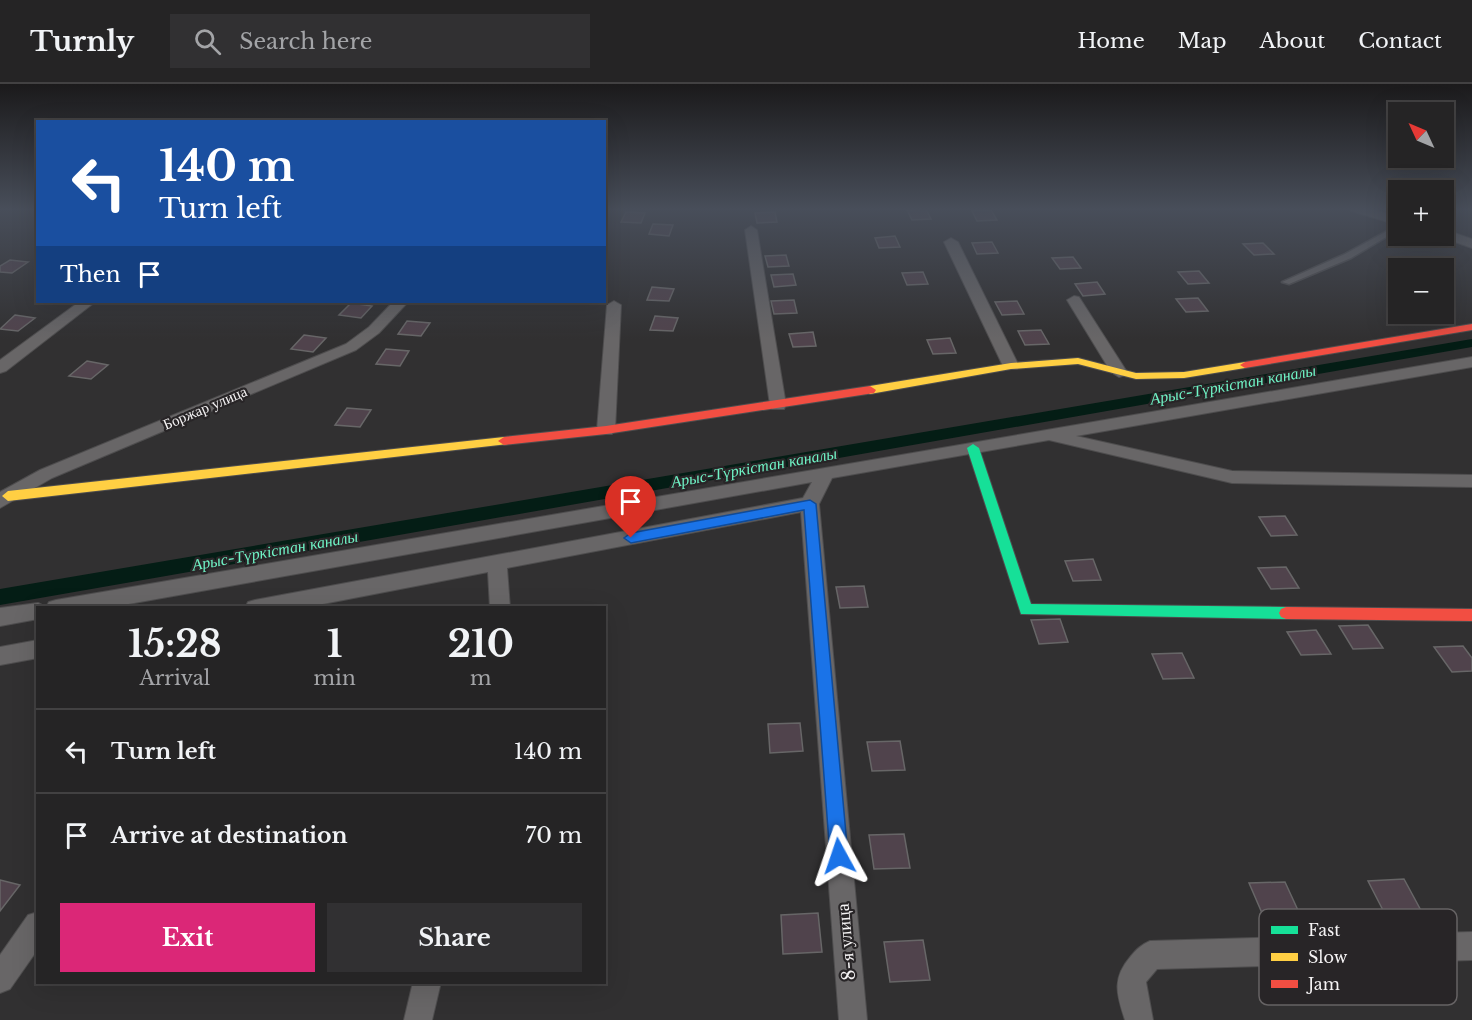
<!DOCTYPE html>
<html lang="en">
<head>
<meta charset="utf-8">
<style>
  :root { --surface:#252425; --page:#313032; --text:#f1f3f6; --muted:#a3a4a7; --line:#424142; --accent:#db2777 }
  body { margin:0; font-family:"Libre Baskerville",serif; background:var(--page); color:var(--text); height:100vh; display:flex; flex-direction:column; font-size:22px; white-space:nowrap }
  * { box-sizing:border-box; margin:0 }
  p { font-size:20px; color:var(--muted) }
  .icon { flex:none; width:33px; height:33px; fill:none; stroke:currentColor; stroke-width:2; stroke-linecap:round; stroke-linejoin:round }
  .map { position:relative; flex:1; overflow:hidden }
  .panel { position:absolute; left:36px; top:522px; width:570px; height:378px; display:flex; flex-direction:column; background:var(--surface); border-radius:0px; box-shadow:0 6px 24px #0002,0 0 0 2px var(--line) }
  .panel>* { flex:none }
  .guide { position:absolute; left:36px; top:36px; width:570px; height:183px; border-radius:0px; box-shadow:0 6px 24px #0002,0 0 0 2px var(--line); background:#1a4fa0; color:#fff; overflow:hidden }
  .needle { width:39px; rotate:314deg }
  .buttons { position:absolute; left:1388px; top:18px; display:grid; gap:12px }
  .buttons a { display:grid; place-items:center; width:66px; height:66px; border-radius:0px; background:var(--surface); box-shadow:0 6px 24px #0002,0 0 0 2px var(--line); font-size:30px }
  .pin { position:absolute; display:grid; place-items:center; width:51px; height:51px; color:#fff; margin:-62px -26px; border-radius:50% 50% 50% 0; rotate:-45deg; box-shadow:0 0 6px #0007 }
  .pin .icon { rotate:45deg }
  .me { position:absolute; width:66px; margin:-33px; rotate:355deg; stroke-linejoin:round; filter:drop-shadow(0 0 4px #0008) }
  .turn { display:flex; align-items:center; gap:21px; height:126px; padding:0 24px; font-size:27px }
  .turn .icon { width:78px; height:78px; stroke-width:2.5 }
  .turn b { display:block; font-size:42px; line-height:51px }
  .then { display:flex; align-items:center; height:57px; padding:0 24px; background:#0003; gap:12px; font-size:22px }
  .eta { display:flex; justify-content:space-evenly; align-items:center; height:102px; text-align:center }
  .eta b { font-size:36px; font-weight:800; line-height:42px }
  .action { display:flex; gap:12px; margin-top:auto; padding:12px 24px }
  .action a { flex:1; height:69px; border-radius:0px; background:var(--accent); color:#fff; font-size:24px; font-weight:800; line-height:69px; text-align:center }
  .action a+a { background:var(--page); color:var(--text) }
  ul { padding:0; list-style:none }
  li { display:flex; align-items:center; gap:18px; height:84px; padding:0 24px; border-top:2px solid var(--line) }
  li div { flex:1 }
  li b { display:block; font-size:22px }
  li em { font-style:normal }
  header { display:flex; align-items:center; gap:36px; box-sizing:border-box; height:84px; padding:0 30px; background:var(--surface); border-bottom:2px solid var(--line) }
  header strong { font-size:28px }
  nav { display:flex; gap:33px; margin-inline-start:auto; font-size:21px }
  .search { width:420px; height:54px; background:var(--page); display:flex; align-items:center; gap:15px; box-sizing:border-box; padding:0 21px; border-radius:0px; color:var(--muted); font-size:22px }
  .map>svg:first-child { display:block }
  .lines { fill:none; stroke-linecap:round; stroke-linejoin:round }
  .canal { fill:#041d15; fill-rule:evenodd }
  .building { fill:#50434c; stroke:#676667; stroke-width:1.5 }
  .lane-casing { stroke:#4e4d4e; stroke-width:3 }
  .street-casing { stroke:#4e4d4e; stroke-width:2 }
  .fast-casing { stroke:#4e4d4e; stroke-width:2 }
  .slow-casing { stroke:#4e4d4e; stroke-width:2 }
  .jam-casing { stroke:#4e4d4e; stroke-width:2 }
  .lane { fill:#686667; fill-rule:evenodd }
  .street { fill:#686667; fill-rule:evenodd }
  .fast { fill:#16e098; fill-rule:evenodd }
  .slow { fill:#ffcf43; fill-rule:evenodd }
  .jam { fill:#f24e42; fill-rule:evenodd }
  .route { fill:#1a73e8; stroke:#114b97; stroke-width:1.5 }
  .labels { text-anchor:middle; stroke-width:4.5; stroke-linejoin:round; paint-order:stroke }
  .street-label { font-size:15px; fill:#f5f3f4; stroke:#282527 }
  .water-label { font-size:16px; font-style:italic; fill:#70f5c7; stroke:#282527 }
  .near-street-label { font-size:18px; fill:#f5f3f4; stroke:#282527 }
  .key { fill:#282527; stroke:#666364; stroke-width:1.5 }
  .key-label { font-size:16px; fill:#f5f3f4 }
</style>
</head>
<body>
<header>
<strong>Turnly</strong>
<div class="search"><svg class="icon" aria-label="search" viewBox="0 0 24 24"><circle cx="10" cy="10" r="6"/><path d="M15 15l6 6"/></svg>Search here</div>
<nav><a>Home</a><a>Map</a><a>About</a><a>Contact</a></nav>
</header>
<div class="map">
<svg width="1472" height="936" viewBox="0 0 1472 936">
  <rect width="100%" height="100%" fill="#313031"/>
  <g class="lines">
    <path class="canal" d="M1472 255V263L0 521V505Z"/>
  </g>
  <g class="building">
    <path d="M926 125 931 135 912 136 907 126Z"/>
    <path d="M991 126 997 136 977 137 972 127Z"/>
    <path d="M626 128 645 129 641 139 621 138Z"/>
    <path d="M775 128 777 138 757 139 755 129Z"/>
    <path d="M653 140 673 141 669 152 649 150Z"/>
    <path d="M895 152 900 163 879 164 875 154Z"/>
    <path d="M992 158 998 169 977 170 972 159Z"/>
    <path d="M1263 159 1274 170 1254 171 1243 160Z"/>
    <path d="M786 171 789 182 768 183 765 172Z"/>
    <path d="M1073 173 1081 184 1060 185 1052 174Z"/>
    <path d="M10 176 28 178 12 189 0 188V182Z"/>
    <path d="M1199 187 1209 199 1188 200 1178 188Z"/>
    <path d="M923 188 928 200 907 201 902 189Z"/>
    <path d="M793 190 796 201 774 203 771 191Z"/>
    <path d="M1097 198 1105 210 1083 212 1075 200Z"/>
    <path d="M652 203 674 205 669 217 647 216Z"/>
    <path d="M1198 214 1208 227 1186 228 1176 215Z"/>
    <path d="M794 216 797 229 774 230 771 217Z"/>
    <path d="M1017 217 1024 230 1002 231 995 218Z"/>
    <path d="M351 219 372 222 361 234 339 231Z"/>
    <path d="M15 231 35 234 18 247 0 245Z"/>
    <path d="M655 232 678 234 673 247 650 246Z"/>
    <path d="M407 237 430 239 421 252 398 250Z"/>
    <path d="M1041 246 1049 260 1025 261 1018 247Z"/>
    <path d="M813 248 816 262 793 263 789 250Z"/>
    <path d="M304 251 326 254 313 268 291 265Z"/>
    <path d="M950 254 956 269 933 270 927 256Z"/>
    <path d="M386 265 409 267 400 282 376 280Z"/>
    <path d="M87 277 108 281 91 295 69 292Z"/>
    <path d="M347 324 371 326 360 343 335 341Z"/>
    <path d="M1285 432 1297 451 1271 452 1259 433Z"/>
    <path d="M1093 475 1101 496 1073 497 1065 477Z"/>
    <path d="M1286 483 1299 504 1271 505 1258 484Z"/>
    <path d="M864 502 868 523 840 524 836 503Z"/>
    <path d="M1060 535 1068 558 1039 560 1031 536Z"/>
    <path d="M1368 541 1383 564 1353 565 1339 542Z"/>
    <path d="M1316 546 1331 570 1301 571 1287 548Z"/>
    <path d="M1463 562 1472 574V587L1452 588 1434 563Z"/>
    <path d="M1182 569 1194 594 1163 595 1152 570Z"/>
    <path d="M800 639 803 667 770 669 768 640Z"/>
    <path d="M900 657 905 686 872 687 867 658Z"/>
    <path d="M904 750 910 784 874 785 869 751Z"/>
    <path d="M1404 795 1424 832 1387 834 1368 797Z"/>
    <path d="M0 796 20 801 0 827Z"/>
    <path d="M1285 798 1302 835 1265 836 1249 799Z"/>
    <path d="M818 829 822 868 783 870 781 831Z"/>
    <path d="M923 856 930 896 890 898 884 858Z"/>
  </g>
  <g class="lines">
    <g class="lane-casing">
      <path id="lane" d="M1398 141V146L1351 174 1289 200 1282 198 1345 170Z"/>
    </g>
    <g class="street-casing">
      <g id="street">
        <path d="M1349 124H1367L1398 133V141L1351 127Z"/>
        <path d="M751 142 757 146 786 321 784 325H772L770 321 745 146Z"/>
        <path d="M1443 145 1472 155V164L1438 152H1443Z"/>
        <path d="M951 154 958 158 1019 282 1017 285H1005L1003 282 944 158Z"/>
        <path d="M1074 212 1079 213 1127 288 1125 291 1119 293 1111 288 1067 216Z"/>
        <path d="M614 217 621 221 615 346 612 350H600L597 346 607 221Z"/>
        <path d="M79 218H95L6 287 0 289V276Z"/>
        <path d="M393 218H408L379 249 356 266 52 394 0 424V408L40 386 346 260 369 243Z"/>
        <path d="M1472 273V283L1076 352 1232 387 1472 391V403L1232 399 1049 356 832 394 819 420 867 936H839L801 428 507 484 510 524H490L488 488 302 524H245L248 518 255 516 803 414 812 398 106 524H38V535L0 542V524L38 519 46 523 49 518 56 516Z"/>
        <path d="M38 556V574L0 581V563Z"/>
        <path d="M38 828V865L10 905 0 909V871L28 831Z"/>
        <path d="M1472 848V876L1157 885 1146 898 1153 936H1125C1116 909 1112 894 1131 872 1137 865 1141 861 1150 857Z"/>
        <path d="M413 898H441L432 936H404Z"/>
      </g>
    </g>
    <g class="fast-casing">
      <path id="fast" d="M973 360 979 364 1031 520 1286 523 1291 525 1293 529 1291 533 1286 535 1021 530 967 364Z"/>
    </g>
    <g class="slow-casing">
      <g id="slow">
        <path d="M1078 274 1136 289 1184 288 1245 278 1250 281 1245 284 1184 294 1136 295 1078 280 1011 285 870 310 864 306 870 302 1011 279Z"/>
        <path d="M504 353 508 354 510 357 508 360 8 417 2 412 8 407Z"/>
      </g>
    </g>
    <g class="jam-casing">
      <g id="jam">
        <path d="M1472 240V246L1245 284 1240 281 1245 278Z"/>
        <path d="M870 302 876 306 874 309 606 350 504 361 498 357 504 353 606 342Z"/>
        <path d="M1286 523 1472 525V537L1286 535 1281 533 1279 529 1281 525Z"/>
      </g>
    </g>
    <use href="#lane" class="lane"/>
    <use href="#street" class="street"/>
    <use href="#fast" class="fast"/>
    <use href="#slow" class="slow"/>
    <use href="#jam" class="jam"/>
  </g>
  <linearGradient id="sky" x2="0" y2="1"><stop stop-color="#1b1a1b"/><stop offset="0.49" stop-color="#484e5a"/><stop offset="1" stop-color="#484e5a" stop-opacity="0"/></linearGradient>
  <rect width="1472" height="255" fill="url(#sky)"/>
  <path class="route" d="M810 416 816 420 848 772 846 779 839 781 833 779 830 772 804 426 631 459 624 454 631 449Z"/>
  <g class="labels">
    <g class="street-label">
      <text transform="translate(205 324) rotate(-23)" y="5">Боржар улица</text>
    </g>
    <g class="water-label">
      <text transform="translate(1233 300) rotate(-10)" y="6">Арыс-Түркістан каналы</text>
      <text transform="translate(754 383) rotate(-10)" y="6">Арыс-Түркістан каналы</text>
      <text transform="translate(275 466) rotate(-10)" y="6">Арыс-Түркістан каналы</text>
    </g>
    <g class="near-street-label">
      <text transform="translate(846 858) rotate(-95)" y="6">8-я улица</text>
    </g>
  </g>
  <rect x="1259" y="825" width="198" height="96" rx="9" class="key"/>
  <rect x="1271" y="842" width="27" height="8" fill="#16e098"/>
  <rect x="1271" y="869" width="27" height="8" fill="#ffcf43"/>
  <rect x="1271" y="896" width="27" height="8" fill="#f24e42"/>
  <g class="key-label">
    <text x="1308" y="852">Fast</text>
    <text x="1308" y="879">Slow</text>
    <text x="1308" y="906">Jam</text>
  </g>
</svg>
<div class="buttons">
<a><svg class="needle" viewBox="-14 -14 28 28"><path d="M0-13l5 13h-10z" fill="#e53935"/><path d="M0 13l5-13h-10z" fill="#a3a4a7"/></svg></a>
<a>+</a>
<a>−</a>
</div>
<div class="pin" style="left:631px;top:454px;background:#d93025"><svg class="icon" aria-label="arrive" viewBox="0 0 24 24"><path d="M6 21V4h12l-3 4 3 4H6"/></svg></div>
<svg class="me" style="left:839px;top:772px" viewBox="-20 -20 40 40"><path d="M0-17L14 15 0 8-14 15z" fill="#1a73e8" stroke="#fff" stroke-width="4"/></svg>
<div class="guide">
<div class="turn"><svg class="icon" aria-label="left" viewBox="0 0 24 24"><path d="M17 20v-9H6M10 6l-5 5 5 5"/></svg><div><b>140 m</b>Turn left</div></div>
<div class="then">Then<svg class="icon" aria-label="arrive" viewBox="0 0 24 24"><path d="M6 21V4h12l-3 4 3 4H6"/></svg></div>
</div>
<section class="panel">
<div class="eta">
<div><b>15:28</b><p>Arrival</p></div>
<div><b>1</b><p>min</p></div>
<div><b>210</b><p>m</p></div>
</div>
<ul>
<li><svg class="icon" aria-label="left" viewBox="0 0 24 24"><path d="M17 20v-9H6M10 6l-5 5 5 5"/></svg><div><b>Turn left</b></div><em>140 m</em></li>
<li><svg class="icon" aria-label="arrive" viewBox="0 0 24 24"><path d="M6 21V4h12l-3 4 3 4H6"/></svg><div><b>Arrive at destination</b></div><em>70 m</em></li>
</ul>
<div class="action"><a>Exit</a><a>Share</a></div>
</section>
</div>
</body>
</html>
